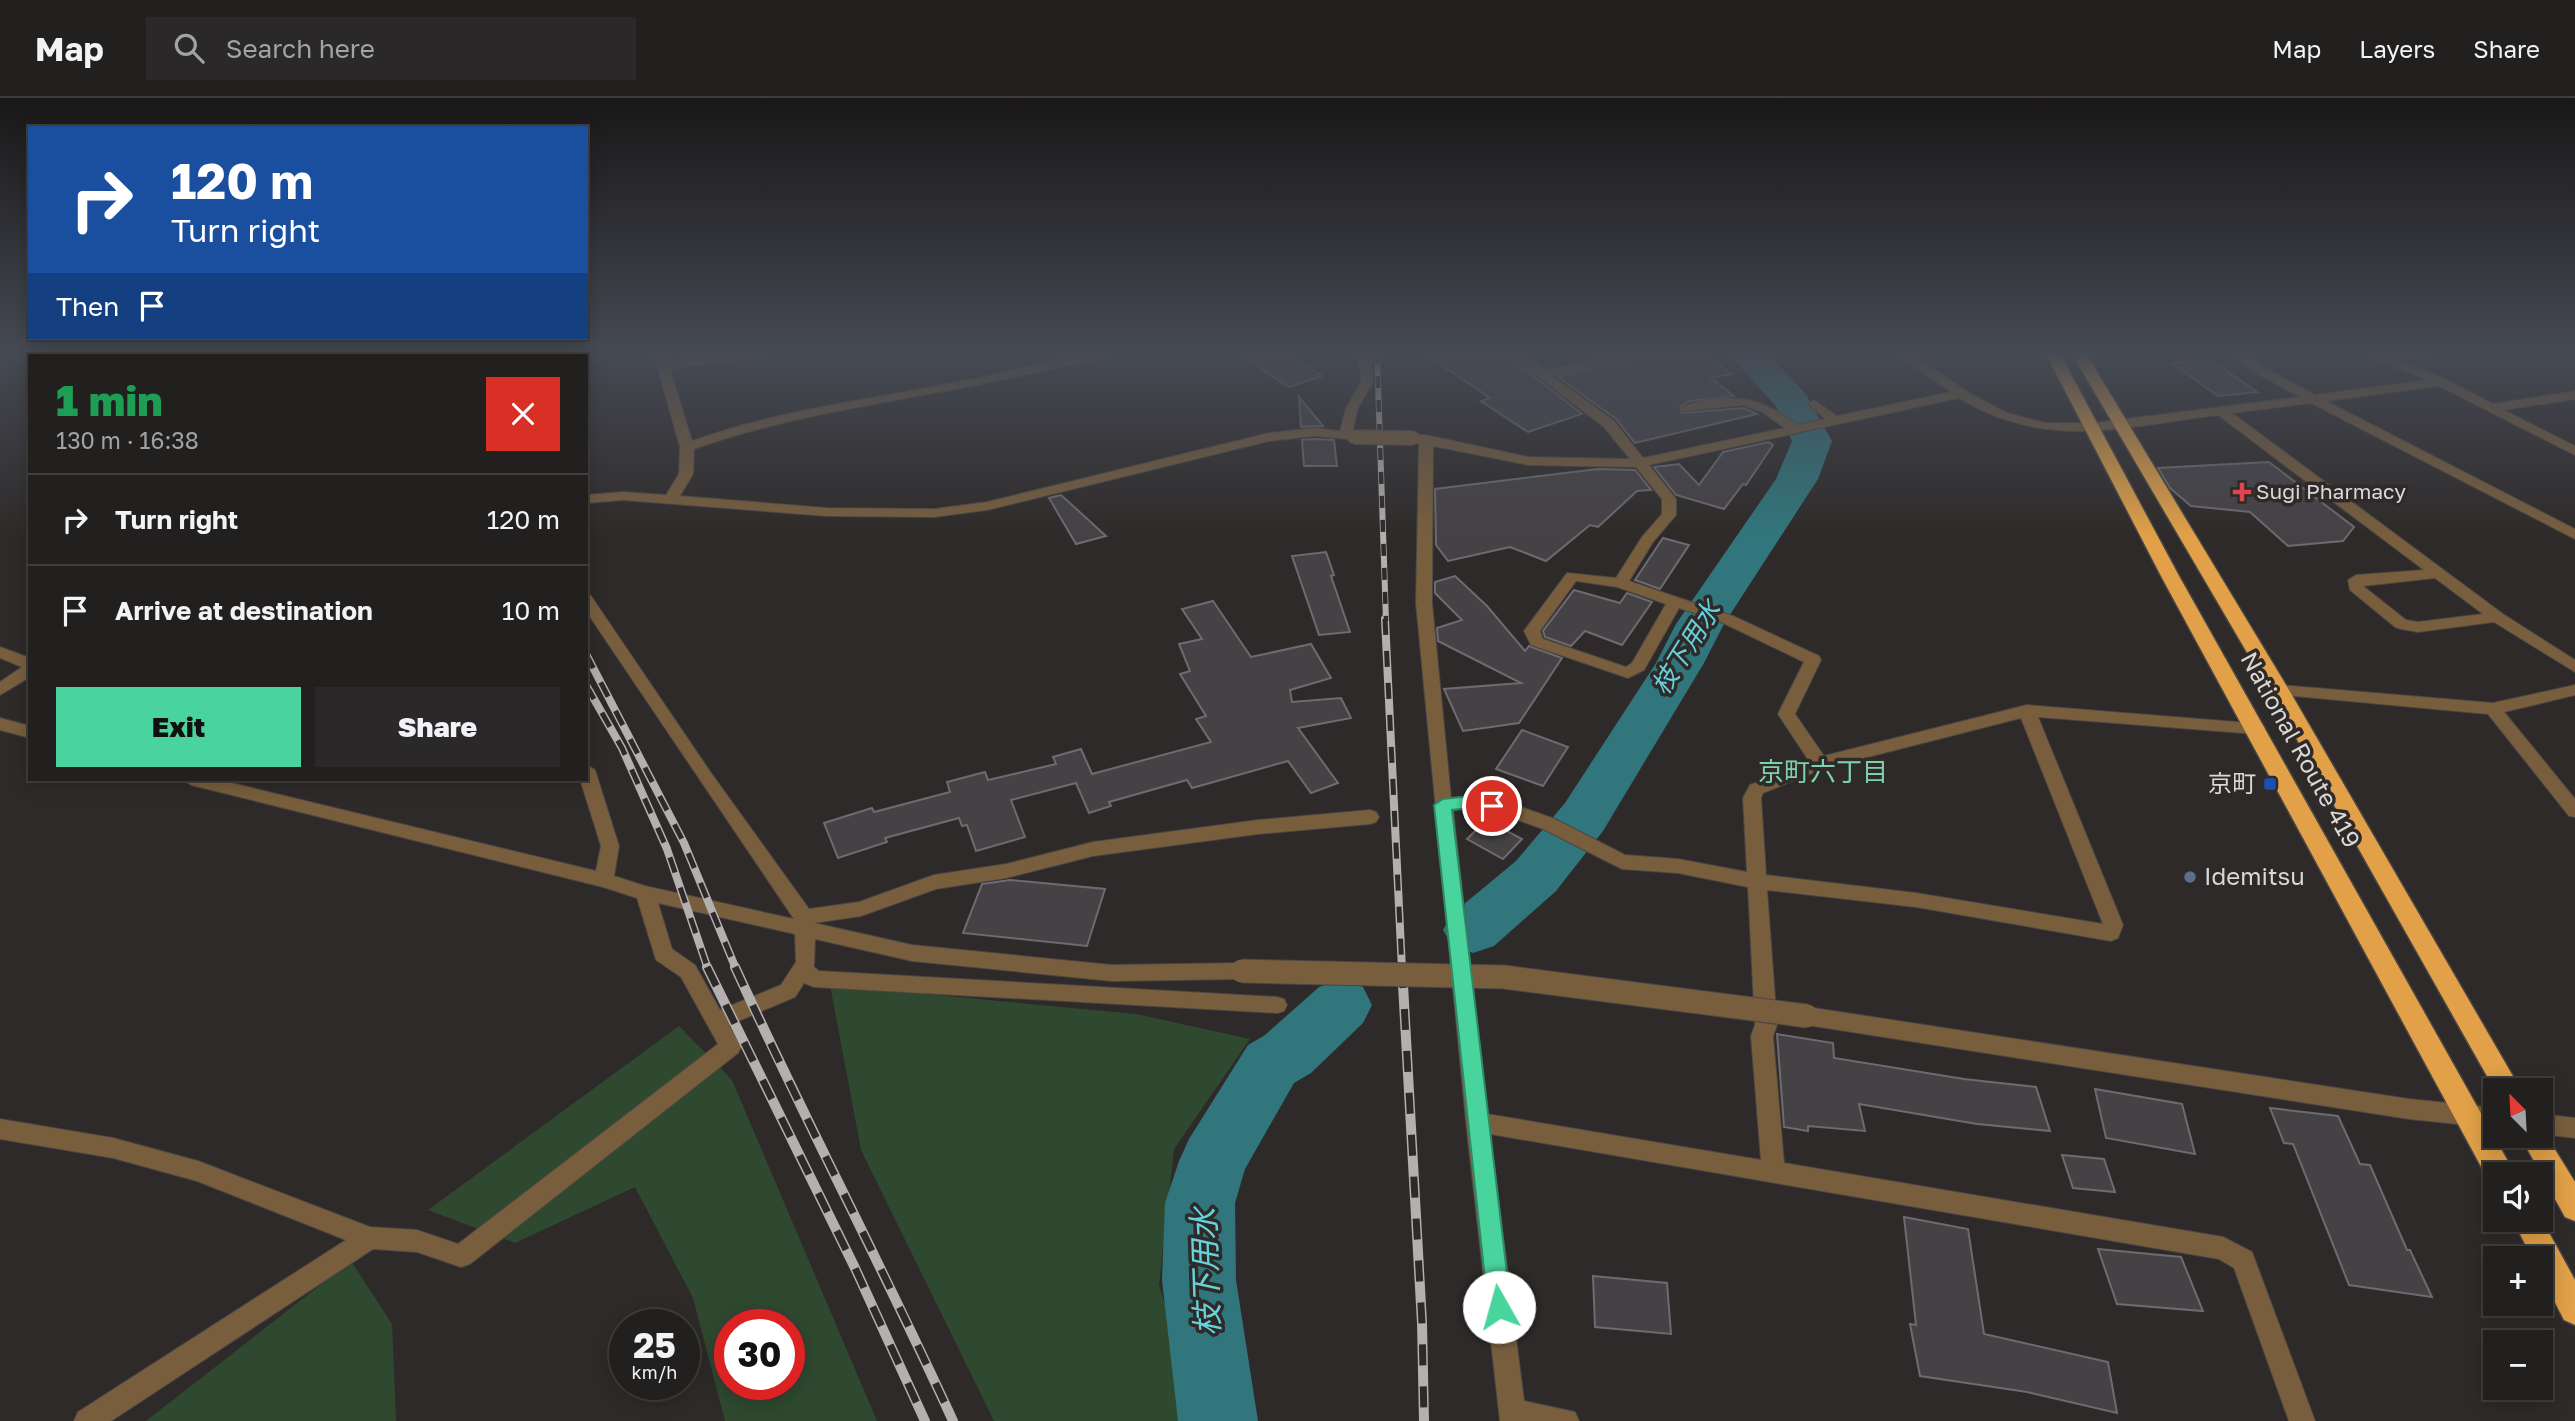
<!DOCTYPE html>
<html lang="en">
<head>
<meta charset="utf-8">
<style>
  :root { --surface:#22201f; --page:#2a2828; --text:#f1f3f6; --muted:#a2a3a4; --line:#3f3e3d; --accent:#49d49d }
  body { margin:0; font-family:"Golos Text","Noto Sans JP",sans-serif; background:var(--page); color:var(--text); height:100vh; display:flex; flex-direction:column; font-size:26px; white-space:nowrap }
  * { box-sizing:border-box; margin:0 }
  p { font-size:23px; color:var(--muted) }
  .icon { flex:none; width:38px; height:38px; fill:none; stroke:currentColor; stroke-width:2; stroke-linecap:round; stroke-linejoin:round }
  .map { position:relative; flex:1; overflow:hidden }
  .details { position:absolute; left:28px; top:256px; width:560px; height:427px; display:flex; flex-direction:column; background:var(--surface); border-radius:0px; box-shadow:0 4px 18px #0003,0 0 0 2px var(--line) }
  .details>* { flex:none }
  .guide { position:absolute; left:28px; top:28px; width:560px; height:214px; border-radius:0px; box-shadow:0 4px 18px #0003,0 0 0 2px var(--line); background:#1a4fa0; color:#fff; overflow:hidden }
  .needle { width:46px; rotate:336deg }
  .buttons { position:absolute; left:2483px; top:980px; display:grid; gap:14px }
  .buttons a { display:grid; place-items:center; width:70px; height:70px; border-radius:0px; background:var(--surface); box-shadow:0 4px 18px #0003,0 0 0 2px var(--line); font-size:35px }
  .speed { position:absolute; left:609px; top:1211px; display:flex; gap:14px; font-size:35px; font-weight:700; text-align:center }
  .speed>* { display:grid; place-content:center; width:91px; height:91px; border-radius:50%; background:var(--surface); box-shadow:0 4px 18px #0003,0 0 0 2px var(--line); line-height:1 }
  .speed small { font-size:18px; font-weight:400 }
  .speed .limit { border:10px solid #d22; background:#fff; color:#111 }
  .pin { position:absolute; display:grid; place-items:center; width:60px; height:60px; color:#fff; margin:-30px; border:4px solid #fff; border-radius:50%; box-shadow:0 2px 7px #0007 }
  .me { position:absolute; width:77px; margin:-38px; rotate:353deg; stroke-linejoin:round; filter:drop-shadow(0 0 5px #0008) }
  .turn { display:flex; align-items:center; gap:24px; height:147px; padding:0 28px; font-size:32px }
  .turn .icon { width:91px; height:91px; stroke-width:2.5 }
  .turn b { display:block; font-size:49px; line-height:60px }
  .then { display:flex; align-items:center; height:66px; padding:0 28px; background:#0003; gap:14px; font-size:26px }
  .round { display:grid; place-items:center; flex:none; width:74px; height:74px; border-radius:0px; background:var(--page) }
  .summary { display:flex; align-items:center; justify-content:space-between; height:119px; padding:0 28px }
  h1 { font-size:42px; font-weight:800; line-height:52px; color:#1e9e55 }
  .cta { display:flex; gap:14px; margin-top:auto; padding:14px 28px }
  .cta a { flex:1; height:80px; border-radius:0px; background:var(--accent); color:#111; font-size:28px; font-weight:800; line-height:80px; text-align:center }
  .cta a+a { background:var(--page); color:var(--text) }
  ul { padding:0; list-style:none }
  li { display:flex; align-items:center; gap:21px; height:91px; padding:0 28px; border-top:2px solid var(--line) }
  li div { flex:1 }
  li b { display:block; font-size:26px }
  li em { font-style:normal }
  header { display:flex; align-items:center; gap:42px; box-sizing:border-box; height:98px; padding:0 35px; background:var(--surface); border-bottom:2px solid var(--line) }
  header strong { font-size:33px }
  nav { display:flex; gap:38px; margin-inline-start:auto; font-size:24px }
  .search { width:490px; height:63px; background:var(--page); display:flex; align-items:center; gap:18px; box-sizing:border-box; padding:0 24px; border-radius:0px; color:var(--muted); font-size:26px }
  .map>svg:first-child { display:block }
  .green { fill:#2e492f; fill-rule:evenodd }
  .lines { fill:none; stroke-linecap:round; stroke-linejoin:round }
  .river { fill:#31767c; fill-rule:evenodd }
  .building { fill:#454246; stroke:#6d6b6f; stroke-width:2 }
  .minor-casing { stroke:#4a4645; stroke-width:2 }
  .highway-casing { stroke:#4a4645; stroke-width:3 }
  .minor { fill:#785e3d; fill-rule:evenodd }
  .highway { fill:#e2a148; fill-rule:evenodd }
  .rail-far2-casing { stroke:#b3b0af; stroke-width:6 }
  .rail-far1-casing { stroke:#b3b0af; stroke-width:8 }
  .rail-casing { stroke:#b3b0af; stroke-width:10 }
  .rail-far2 { stroke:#2e2a29; stroke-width:4.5; stroke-dasharray:12; stroke-linecap:butt }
  .rail-far1 { stroke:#2e2a29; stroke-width:5; stroke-dasharray:16; stroke-linecap:butt }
  .rail { stroke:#2e2a29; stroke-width:7; stroke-dasharray:21; stroke-linecap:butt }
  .minor-bridge-far1-casing { stroke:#4a4645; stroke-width:16; stroke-linecap:butt }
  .minor-bridge-casing { stroke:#4a4645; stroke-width:25; stroke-linecap:butt }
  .minor-bridge-far1 { stroke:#785e3d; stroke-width:14 }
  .minor-bridge { stroke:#785e3d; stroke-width:23 }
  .route { fill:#49d49d; stroke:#2f8a66; stroke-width:2 }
  .health-dot { fill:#e0444e; stroke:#2e2a29; stroke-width:2.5 }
  .transit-dot { fill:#1a4fb4; stroke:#2e2a29; stroke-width:2.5 }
  .service-dot { fill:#5c6f8a; stroke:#2e2a29; stroke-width:2.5 }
  .labels { text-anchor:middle; stroke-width:7; stroke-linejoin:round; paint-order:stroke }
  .far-poi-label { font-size:21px; fill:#dad7d6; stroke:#2e2a29; text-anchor:start }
  .street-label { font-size:24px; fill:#dad7d6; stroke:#2e2a29 }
  .poi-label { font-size:24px; fill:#dad7d6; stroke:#2e2a29; text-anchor:end }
  .water-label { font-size:26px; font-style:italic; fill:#67d2dc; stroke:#2e2a29 }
  .neighbourhood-label { font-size:26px; fill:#7ed2ab; stroke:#2e2a29 }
  .near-water-label { font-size:32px; font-style:italic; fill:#67d2dc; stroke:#2e2a29 }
</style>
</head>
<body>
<header>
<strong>Map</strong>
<div class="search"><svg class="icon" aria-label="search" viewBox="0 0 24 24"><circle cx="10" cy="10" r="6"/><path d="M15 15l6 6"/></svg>Search here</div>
<nav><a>Map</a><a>Layers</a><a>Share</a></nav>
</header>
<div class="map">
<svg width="2575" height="1323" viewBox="0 0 2575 1323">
  <rect width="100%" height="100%" fill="#2e2a29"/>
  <g class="green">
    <path d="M830 887 1136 916 1250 941 1174 1051 1159 1187 1201 1323H994L861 1052Z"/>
    <path d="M679 928 732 982 877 1323H725L693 1200 635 1089 515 1145 428 1112ZM730 1227H789V1286H730Z"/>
    <path d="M351 1163 392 1226 396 1323H146Z"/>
  </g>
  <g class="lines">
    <g class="river">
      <path d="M1727 254H1766L1805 295 1832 343 1818 381 1724 526 1704 565 1603 733 1556 793 1494 848 1473 855 1452 848 1443 832 1452 816 1516 763 1565 705 1656 565 1676 526 1776 381 1792 343 1775 307Z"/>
      <path d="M1341 882 1363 889 1372 907 1363 925 1311 975 1294 985 1245 1071 1235 1105 1236 1182 1258 1323H1178L1162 1182 1165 1105 1179 1063 1189 1041 1248 947 1265 937 1319 889Z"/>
    </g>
  </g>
  <g class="building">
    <path d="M1235 254H1284L1322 278 1289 289Z"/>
    <path d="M1422 254H1503L1582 316 1528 334 1481 303 1490 300Z"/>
    <path d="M1658 254H1702L1731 276 1711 280 1734 298 1690 303 1680 309 1682 315 1744 310 1757 316 1635 345 1616 321 1558 279Z"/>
    <path d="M2212 263 2257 294 2218 298 2172 265Z"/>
    <path d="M1299 299 1323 328 1301 329Z"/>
    <path d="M1314 341 1334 342 1337 368H1304L1302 342Z"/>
    <path d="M1769 344 1773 347 1746 387 1743 386 1724 411 1676 397 1654 369 1679 366 1699 387 1723 354Z"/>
    <path d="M2269 364 2354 429 2343 443 2288 448 2250 414 2191 408 2170 390 2158 370Z"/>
    <path d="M1598 371 1635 372 1651 392 1637 393 1598 429 1590 427 1546 463 1510 449 1448 463 1436 447 1435 391Z"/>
    <path d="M1061 397 1106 438 1076 446 1049 400Z"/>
    <path d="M1663 440 1689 447 1660 491 1635 482Z"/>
    <path d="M1326 454 1334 477 1331 478 1350 534 1319 537 1292 458Z"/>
    <path d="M1455 478 1487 508 1525 553 1529 548 1562 560 1519 625 1463 633 1444 591 1521 585 1438 543 1437 530 1462 522 1435 495V484Z"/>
    <path d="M1574 492 1620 505 1627 495 1652 504 1622 547 1585 533 1571 548 1545 539 1543 533Z"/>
    <path d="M1213 503 1251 559 1311 546 1331 580 1290 592 1292 604 1341 600 1351 620 1298 630 1338 685 1311 695 1288 663 1192 690 1187 682 1109 704 1111 708 1089 715 1076 685 1011 702 1025 739 976 753 967 727 962 728 959 720 885 740 887 744 838 760 824 725 872 710 874 714 950 694 947 684 985 674 988 682 1056 666 1053 659 1081 651 1092 676 1211 644 1196 621 1206 618 1180 576 1190 573 1179 546 1202 541 1182 511Z"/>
    <path d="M1522 632 1568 649 1543 688 1496 671Z"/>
    <path d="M1486 722 1522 741 1503 761 1467 741Z"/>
    <path d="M1010 782 1105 791 1087 848 963 835 982 786Z"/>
    <path d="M1777 936 1833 945 1834 960 1964 981 2036 989 2050 1033 1977 1026 1859 1006 1865 1033 1808 1028V1033L1784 1029Z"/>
    <path d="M2095 991 2182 1006 2195 1056 2106 1040Z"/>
    <path d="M2270 1010 2338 1018 2360 1066 2370 1067 2407 1152H2410L2432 1199 2349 1187 2293 1046 2284 1045Z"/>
    <path d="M2062 1057 2104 1061 2115 1094 2073 1090Z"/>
    <path d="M1904 1119 1968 1131 1984 1236 2108 1264 2117 1315 2027 1294 1920 1278 1910 1226 1916 1227Z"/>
    <path d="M2098 1151 2181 1159 2203 1213 2117 1206Z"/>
    <path d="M1593 1178 1667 1185 1671 1236 1595 1229Z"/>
  </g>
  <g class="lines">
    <g class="minor-casing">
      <g id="minor">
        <path d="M214 254H230L233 257H217Z"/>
        <path d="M335 254H350L352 257H338Z"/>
        <path d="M653 254H665L668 264 742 254H776L770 258 670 271 692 343C781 311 874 301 967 282 1017 273 1067 254 1118 254 1107 263 1068 267 1052 271 933 300 809 310 694 351L693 376 680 398 827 410 934 411 987 404 1269 335 1314 330 1340 333 1346 310 1361 284 1358 254H1370L1373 284 1358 310 1352 335 1359 336V342L1314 338 1269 343 987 412 934 419 827 418 623 402 586 405V397L623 394 666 397 679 376 680 349Z"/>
        <path d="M1506 254H1520L1545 272 1632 254H1655L1552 278 1614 323 1643 360 1785 330 1762 314 1744 307 1683 313 1682 310C1689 305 1699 304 1708 302 1745 296 1768 305 1798 327L1825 321 1808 306 1814 302 1837 318 1951 294 1894 254H1908L1971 296 2007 315 2046 325H2094L2300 299 2254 274 2229 254H2243L2262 268 2315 297 2426 282 2361 254 2384 257 2440 254 2434 258 2398 262 2445 281 2493 306 2575 293V301L2504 312 2575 348V357L2439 288 2326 303 2575 431V441L2311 305 2232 315 2503 516 2575 562V574L2494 524 2418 534 2401 531 2395 529 2350 492 2348 482 2356 477 2424 472 2218 317C2124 329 2045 353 1959 300L1649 367 1676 401V417L1653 444 1629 483 1733 518 1819 558 1821 562 1795 616 1824 658 2027 607 2262 626 2265 630 2262 634 2256 636 2038 619 2123 827 2118 840 2111 843 1916 809 1767 792 1777 927 1773 938 1784 1065 2223 1139 2252 1154 2315 1323H2289L2234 1170 2219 1161 1490 1036 1524 1303 1575 1314 1579 1323H1500L1466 1024 1416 505 1419 346 1409 341 1416 337H1426L1528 359 1630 361 1604 329ZM1433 348 1528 367 1636 369 1662 401V416L1642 439 1616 480 1567 475 1524 533 1531 547 1628 580 1644 572 1679 510 1721 524 1804 564 1778 616 1809 663 1750 687 1743 700 1747 774 1678 761 1625 757 1555 721 1518 708 1471 698 1451 700 1432 505ZM2435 480 2483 516 2418 524 2406 522 2363 488ZM1576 483 1617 489 1666 506 1632 565 1626 569 1543 541 1540 533ZM2021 620 2103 826 1916 795 1766 777 1761 700 1763 695 1825 670ZM1471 710 1509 719 1543 731 1622 771 1678 775 1748 789 1755 927 1751 938 1761 1062 1487 1016 1453 712Z"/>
        <path d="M586 496 591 498 711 675 809 811 859 804 934 777 1006 766 1093 744 1258 722 1370 712 1376 714 1379 719 1376 724 1370 726 1258 736 1093 758 1006 780 936 791 861 818 814 825 912 847 1112 867 1242 865 1249 867 1252 873 1249 879 1242 881 1112 883 912 863 815 841 814 869 819 873 1277 899 1284 901 1287 907 1284 913 1277 915 814 889 804 885 795 899 729 927 741 949 738 955 470 1166 461 1169 417 1154 373 1151 111 1323H74L78 1314 346 1142 197 1083 113 1060 0 1041V1021L113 1040 198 1063 370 1129 417 1132 458 1146 718 946 681 879 656 862 637 800 603 789 191 687 182 681H215L596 773 601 748 580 681H586V666L595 672 619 748 614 778 645 788 794 821 586 513ZM658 805 795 836 796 864 781 887 720 912 695 867 672 851Z"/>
        <path d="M0 549 30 560V579L0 597V584L22 569 0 560Z"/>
        <path d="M2279 587 2493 605 2575 587V597L2504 614 2575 701V719L2569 718 2488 616 2273 596 2271 592Z"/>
        <path d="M0 620 30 628V640L0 632Z"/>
        <path d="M1807 909 2409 1001 2496 1010V1030L2409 1021 1807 927 1800 924 1797 918 1800 912Z"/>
        <path d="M2541 1016 2575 1020V1040L2541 1036Z"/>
      </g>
    </g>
    <g class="highway-casing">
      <g id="highway">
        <path d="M2045 254H2059L2179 478 2510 1067 2514 1076H2496V1087L2490 1085 2161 478Z"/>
        <path d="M2071 254H2085L2289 592 2521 992 2496 994 2269 592Z"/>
        <path d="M2541 1029 2575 1084V1123L2565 1119 2520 1038H2541Z"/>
        <path d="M2541 1120 2575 1182V1227L2564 1222 2541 1177V1160H2532L2513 1122Z"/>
      </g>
    </g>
    <use href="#minor" class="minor"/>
    <use href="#highway" class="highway"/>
    <g class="rail-far2-casing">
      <g id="rail-far2">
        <path d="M266 254 272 257"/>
        <path d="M286 254 291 257"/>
        <path d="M1377 254 1386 523"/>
      </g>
    </g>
    <g class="rail-far1-casing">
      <g id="rail-far1">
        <path d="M1385 521 1402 871"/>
        <path d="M586 556 684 745 736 871"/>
        <path d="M586 587 622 650 667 751 708 871"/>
      </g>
    </g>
    <g class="rail-casing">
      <g id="rail">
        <path d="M707 869 855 1170 925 1323"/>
        <path d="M735 869C805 1022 883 1170 953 1323"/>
        <path d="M1402 869 1422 1225 1424 1323"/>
      </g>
    </g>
    <use href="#rail-far2" class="rail-far2"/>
    <use href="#rail-far1" class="rail-far1"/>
    <use href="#rail" class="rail"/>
    <g class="minor-bridge-far1-casing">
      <path id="minor-bridge-far1" d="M1354 339 1413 340"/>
    </g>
    <g class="minor-bridge-casing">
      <path id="minor-bridge" d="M1242 873 1504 879 1807 918"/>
    </g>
    <use href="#minor-bridge-far1" class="minor-bridge-far1"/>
    <use href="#minor-bridge" class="minor-bridge"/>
  </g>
  <linearGradient id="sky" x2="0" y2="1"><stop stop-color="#191717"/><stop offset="0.58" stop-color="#464a54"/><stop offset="1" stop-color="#464a54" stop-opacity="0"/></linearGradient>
  <rect width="2575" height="439" fill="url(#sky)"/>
  <path class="route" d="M1471 698 1498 704 1500 708 1492 714 1471 710 1452 712 1511 1209 1507 1216 1499 1220 1491 1216 1488 1209 1434 707 1443 701Z"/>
  <path class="health-dot" d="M2238.5 383.5h7v7h7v7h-7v7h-7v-7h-7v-7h7z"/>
  <rect class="transit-dot" x="2263" y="679" width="14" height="14" rx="3.5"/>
  <circle class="service-dot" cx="2190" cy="779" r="7"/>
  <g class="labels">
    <g class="far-poi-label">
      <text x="2256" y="401">Sugi Pharmacy</text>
    </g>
    <g class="street-label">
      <text transform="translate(2300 652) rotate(61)" y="8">National Route 419</text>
    </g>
    <g class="poi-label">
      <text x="2256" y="694">京町</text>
      <text x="2204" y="787" text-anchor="start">Idemitsu</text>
    </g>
    <g class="water-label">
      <text transform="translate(1686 550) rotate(-58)" y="9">枝下用水</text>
    </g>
    <g class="neighbourhood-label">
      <text x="1823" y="683">京町六丁目</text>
    </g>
    <g class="near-water-label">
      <text transform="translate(1206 1174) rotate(-92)" y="11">枝下用水</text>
    </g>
  </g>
</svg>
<div class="buttons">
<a><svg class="needle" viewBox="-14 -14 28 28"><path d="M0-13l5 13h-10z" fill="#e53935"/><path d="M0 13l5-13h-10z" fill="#a2a3a4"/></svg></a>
<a><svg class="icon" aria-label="sound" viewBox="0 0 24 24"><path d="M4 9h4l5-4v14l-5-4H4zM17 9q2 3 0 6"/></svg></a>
<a>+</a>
<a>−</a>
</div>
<div class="speed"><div>25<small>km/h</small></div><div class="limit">30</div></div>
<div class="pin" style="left:1492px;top:708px;background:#d93025"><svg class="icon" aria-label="arrive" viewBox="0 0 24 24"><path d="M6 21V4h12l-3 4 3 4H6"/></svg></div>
<svg class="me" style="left:1499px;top:1209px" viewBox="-20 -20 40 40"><circle r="19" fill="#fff"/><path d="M0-13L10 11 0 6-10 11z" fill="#49d49d"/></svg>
<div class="guide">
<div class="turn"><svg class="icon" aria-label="right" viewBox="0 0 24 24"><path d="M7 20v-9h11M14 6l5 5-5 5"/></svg><div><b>120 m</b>Turn right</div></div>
<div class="then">Then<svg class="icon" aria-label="arrive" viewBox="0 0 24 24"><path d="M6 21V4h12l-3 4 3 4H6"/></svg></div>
</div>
<section class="details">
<div class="summary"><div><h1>1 min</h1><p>130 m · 16:38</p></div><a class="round" style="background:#d93025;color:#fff"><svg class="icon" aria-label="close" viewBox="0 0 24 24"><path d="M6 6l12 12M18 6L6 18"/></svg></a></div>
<ul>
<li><svg class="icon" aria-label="right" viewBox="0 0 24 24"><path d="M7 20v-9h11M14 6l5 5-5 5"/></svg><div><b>Turn right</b></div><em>120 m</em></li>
<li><svg class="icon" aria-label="arrive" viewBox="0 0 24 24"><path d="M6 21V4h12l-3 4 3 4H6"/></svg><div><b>Arrive at destination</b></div><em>10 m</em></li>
</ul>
<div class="cta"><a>Exit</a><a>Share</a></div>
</section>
</div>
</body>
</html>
